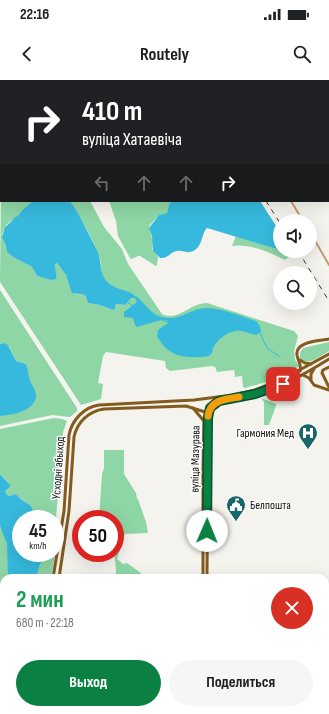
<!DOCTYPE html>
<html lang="ru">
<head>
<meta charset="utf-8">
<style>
  :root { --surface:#fff; --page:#f6f6f6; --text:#202124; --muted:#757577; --accent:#0b8043 }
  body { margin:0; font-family:"Sofia Sans Condensed",sans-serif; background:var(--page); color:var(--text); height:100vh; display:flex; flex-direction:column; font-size:15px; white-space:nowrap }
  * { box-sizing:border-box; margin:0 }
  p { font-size:13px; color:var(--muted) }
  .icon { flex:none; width:22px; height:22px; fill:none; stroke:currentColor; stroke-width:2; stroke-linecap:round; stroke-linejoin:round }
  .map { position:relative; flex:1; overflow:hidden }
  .details { position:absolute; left:0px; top:494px; width:329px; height:140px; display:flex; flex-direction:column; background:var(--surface); border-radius:12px 12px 0 0; box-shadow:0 4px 16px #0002 }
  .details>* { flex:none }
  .top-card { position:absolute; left:0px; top:0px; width:329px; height:122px; box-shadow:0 4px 16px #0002; background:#202124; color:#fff; overflow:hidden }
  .buttons { position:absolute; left:273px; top:134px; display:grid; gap:8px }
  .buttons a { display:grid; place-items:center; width:44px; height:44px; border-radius:50%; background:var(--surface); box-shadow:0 4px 16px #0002; font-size:20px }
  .speed { position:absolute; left:12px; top:430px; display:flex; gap:8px; font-size:20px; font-weight:700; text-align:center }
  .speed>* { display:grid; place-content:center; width:52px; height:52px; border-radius:50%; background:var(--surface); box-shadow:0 4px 16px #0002; line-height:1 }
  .speed small { font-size:10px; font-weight:400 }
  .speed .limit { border:6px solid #d22; background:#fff; color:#111 }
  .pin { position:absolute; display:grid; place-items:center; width:34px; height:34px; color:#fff; margin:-17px; border-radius:8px; box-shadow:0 2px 6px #0006 }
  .me { position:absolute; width:44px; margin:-22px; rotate:1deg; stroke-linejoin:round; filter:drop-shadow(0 0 3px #0008) }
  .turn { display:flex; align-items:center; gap:14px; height:84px; padding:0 16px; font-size:18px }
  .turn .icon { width:52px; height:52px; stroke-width:2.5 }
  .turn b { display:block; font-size:28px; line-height:34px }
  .lanes { display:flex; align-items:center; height:38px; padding:0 16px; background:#0003; justify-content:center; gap:20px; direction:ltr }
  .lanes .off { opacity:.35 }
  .round { display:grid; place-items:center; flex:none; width:42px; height:42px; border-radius:21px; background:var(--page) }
  .summary { display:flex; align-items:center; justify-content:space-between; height:68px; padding:0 16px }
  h1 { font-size:24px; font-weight:700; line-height:30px; color:#1e9e55 }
  .button { display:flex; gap:8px; margin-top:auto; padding:8px 16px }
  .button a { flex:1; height:46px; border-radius:24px; background:var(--accent); color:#fff; font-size:16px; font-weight:700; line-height:46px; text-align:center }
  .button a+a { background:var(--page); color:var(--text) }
  .status { display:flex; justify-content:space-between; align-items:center; height:28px; padding:0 20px; background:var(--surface); direction:ltr }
  .status svg { height:11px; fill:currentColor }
  header { display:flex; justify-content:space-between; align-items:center; height:52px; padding:0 16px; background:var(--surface); font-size:18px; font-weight:700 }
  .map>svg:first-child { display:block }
  .green { fill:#8ed6a5 }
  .water { fill:#36b9dd }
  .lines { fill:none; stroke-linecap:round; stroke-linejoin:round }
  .stream { stroke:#36b9dd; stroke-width:1 }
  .minor { stroke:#c49d6b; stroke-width:2 }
  .major { stroke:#845b1f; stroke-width:3 }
  .rail { stroke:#363633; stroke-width:1; stroke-dasharray:5 5; stroke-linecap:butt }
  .route-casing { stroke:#07532c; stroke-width:10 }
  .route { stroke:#0b8043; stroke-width:7 }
  .slow { stroke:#f59e0b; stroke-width:7 }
  .labels { text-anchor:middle; stroke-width:3; stroke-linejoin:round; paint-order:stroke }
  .poi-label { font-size:12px; fill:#0f0f0d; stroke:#fff; text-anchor:end }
  .street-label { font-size:12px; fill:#0f0f0d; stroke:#fff }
</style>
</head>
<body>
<div class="status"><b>22:16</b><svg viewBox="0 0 49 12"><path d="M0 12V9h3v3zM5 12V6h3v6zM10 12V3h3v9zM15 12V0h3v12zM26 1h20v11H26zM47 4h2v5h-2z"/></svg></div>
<header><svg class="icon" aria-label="back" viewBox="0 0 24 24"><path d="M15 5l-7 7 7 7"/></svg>Routely<svg class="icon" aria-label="search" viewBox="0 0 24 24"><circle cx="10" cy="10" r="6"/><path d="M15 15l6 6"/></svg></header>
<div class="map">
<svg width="329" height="634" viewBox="0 0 329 634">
  <rect width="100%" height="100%" fill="#f5f3ed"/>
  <g class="green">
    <path d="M1 109V121H33L21 131 18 136 6 145 2 154 7 172 13 177 32 187 37 196 50 200 57 197 55 192V184L57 183 66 195 75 214 85 215 88 223 100 225 113 230 115 229 116 224 124 225 131 218H135L136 216C128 211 116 210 108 204 100 196 102 187 100 178 95 162 79 135 70 121H90L104 147 122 169 128 184 162 234C178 242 190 223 207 223L294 251 298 256 294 271 295 280 299 285 298 287 269 301 245 308 243 307 242 296 234 297 235 295 234 290 217 292 215 287 212 286 170 291 166 288 165 281 106 272 103 276 98 303 103 304 101 319 81 325 0 202Z"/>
    <path d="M109 121H172L169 124 167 133 159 135 149 146 153 162 152 169 158 177 157 185 156 186 140 176H138L132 179 130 178 118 156 116 141Z"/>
    <path d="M236 156 280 170V171H296L285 180C269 172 249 163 232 166Z"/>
    <path d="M0 210 77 328V331L70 337 52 335 0 346V336L23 331 35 319 33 306 29 298 26 284 16 281 9 266 2 263 0 264Z"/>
    <path d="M329 262V271C320 276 309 287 300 278V273L303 268Z"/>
    <path d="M261 318 276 324V326L269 345H264V322Z"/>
    <path d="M54 338 62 339 67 341 63 352 56 439 55 441V439H38L31 426 15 414 10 416 7 415 5 411 10 407 6 400 0 394V349Z"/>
    <path d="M104 370H124V394L136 413 137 419H138L146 442 148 453 125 454 117 479 123 484 127 483 141 493 140 498H114L116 492 115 478 109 473H115V439H99L102 394 104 388Z"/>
    <path d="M0 446C6 458 9 469 9 482 9 488 7 492 9 498H4V527L0 538Z"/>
    <path d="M55 456H58L51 498H36L39 487 46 473H55Z"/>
    <path d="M4 590V630H29L28 634H0V591Z"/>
  </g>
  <g class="water">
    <path d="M33 121H70L78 133 97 170C102 180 99 190 105 199 110 208 123 209 131 213 143 219 149 234 162 237 179 242 191 228 206 228 218 227 244 237 256 241L260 246 261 252 256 255C244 253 243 248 229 253 222 256 216 262 213 268 213 270 212 273 211 274 208 277 203 277 199 277 179 278 167 274 157 256L158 250 168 243 167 240H161L137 247 135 245 133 238 124 237V232L137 222 135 218H131L125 225 116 224 115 229 113 230 100 225 88 223 85 215 72 213 66 195 57 183 55 184C54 189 58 196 56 199L50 200 37 196 32 187 13 177 7 172 5 164 2 157 5 147 11 142 15 137 18 136 21 131Z"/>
    <path d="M172 121H260L280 152V170L207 148C201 154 203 167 193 171 187 174 182 170 177 171 170 172 168 179 160 178L153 171 152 156 149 148 159 135 167 133 169 124Z"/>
    <path d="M4 263 8 265 16 281 26 284C28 289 28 295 30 300 32 305 35 308 36 315 36 331 12 335 0 336V264Z"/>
    <path d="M0 394 10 405V407L5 411 7 415 10 416 15 414 18 416 21 419 31 426 38 439H21V473H46L39 487 36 498 8 497 7 464 0 446Z"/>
  </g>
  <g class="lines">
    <g class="stream">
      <path d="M128 223 134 226"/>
      <path d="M162 240 168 242"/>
      <path d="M260 253 267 268 280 277"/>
    </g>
    <g class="minor">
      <path d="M238 1V0"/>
      <path d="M291 121 303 141"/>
      <path d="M310 152 329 185"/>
      <path d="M325 508 329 506"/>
    </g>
    <g class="major">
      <path d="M300 280 305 283 311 284"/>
      <path d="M329 287 323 290 322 293 329 307"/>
      <path d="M300 291C302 285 298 281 297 275 295 261 320 261 329 259"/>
      <path d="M303 295 309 298 314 305 329 310"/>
      <path d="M311 300V294L314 289"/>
      <path d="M193 328 203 340"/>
      <path d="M53 498 64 431 69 355C72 340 84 327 99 325L194 320 225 316"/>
      <path d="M59 498 69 431 74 357C77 342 89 331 104 329L186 326 205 332"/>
      <path d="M203 498V391L204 338 207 328 213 321 220 318 255 310 281 300 329 274"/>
      <path d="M207 498 208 338C209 331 211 326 217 322 226 316 250 316 262 312 286 305 308 292 329 279"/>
      <path d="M30 634V630"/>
      <path d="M35 634V630"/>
      <path d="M202 634V630"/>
      <path d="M206 634V630"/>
    </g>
    <g class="rail">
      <path d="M266 121 280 143"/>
      <path d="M298 171 329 221"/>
    </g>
  </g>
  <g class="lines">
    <g class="route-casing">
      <path id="route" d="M207 451 208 338 210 328 219 321 255 314 283 304"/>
    </g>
    <use href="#route" class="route"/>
    <path class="slow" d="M208 336C210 320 225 319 239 317"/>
  </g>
  <defs>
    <g id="hospital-pin" transform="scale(1)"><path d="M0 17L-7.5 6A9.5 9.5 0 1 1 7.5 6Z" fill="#176669" stroke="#fff"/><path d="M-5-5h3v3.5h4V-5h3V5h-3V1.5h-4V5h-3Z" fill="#fff"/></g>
    <g id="civic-pin" transform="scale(1)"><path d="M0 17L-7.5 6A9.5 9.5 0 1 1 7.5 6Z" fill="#176669" stroke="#fff"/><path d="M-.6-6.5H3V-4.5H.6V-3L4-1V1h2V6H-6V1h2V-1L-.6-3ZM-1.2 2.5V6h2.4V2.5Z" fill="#fff"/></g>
  </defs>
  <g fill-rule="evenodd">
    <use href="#hospital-pin" x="308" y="353"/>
    <use href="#civic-pin" x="236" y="425"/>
  </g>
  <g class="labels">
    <g class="poi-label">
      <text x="294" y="357">Гармония Мед</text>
      <text x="250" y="429" text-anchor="start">Белпошта</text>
    </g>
    <g class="street-label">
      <text transform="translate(195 379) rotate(-89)" y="4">вуліца Мазурава</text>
      <text transform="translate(58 388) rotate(-86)" y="4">Усходні абыход</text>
    </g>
  </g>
</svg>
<div class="buttons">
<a><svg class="icon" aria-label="sound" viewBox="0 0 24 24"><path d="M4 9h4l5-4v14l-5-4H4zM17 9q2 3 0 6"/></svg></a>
<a><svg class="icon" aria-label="search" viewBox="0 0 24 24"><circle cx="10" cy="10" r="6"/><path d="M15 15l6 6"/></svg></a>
</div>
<div class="speed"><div>45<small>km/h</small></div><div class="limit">50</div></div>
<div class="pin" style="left:283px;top:304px;background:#d93025"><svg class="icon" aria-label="arrive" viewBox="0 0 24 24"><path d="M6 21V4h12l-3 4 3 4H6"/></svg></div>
<svg class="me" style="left:207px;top:451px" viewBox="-20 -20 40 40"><circle r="19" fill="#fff"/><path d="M0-13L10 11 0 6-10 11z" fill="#0b8043"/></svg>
<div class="top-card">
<div class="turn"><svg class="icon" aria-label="right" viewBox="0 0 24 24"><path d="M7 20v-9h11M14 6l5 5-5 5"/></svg><div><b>410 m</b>вуліца Хатаевіча</div></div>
<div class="lanes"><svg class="icon off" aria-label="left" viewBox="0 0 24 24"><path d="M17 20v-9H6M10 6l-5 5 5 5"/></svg><svg class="icon off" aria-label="ahead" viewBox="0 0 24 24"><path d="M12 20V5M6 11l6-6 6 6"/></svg><svg class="icon off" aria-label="ahead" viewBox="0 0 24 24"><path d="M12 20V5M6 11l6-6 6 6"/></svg><svg class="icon" aria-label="right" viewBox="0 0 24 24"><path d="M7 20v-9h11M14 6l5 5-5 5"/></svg></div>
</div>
<section class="details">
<div class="summary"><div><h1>2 мин</h1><p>680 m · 22:18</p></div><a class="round" style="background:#d93025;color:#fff"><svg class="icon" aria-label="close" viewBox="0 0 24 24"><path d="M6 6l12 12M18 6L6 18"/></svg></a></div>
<div class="button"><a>Выход</a><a>Поделиться</a></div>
</section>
</div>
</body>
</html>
